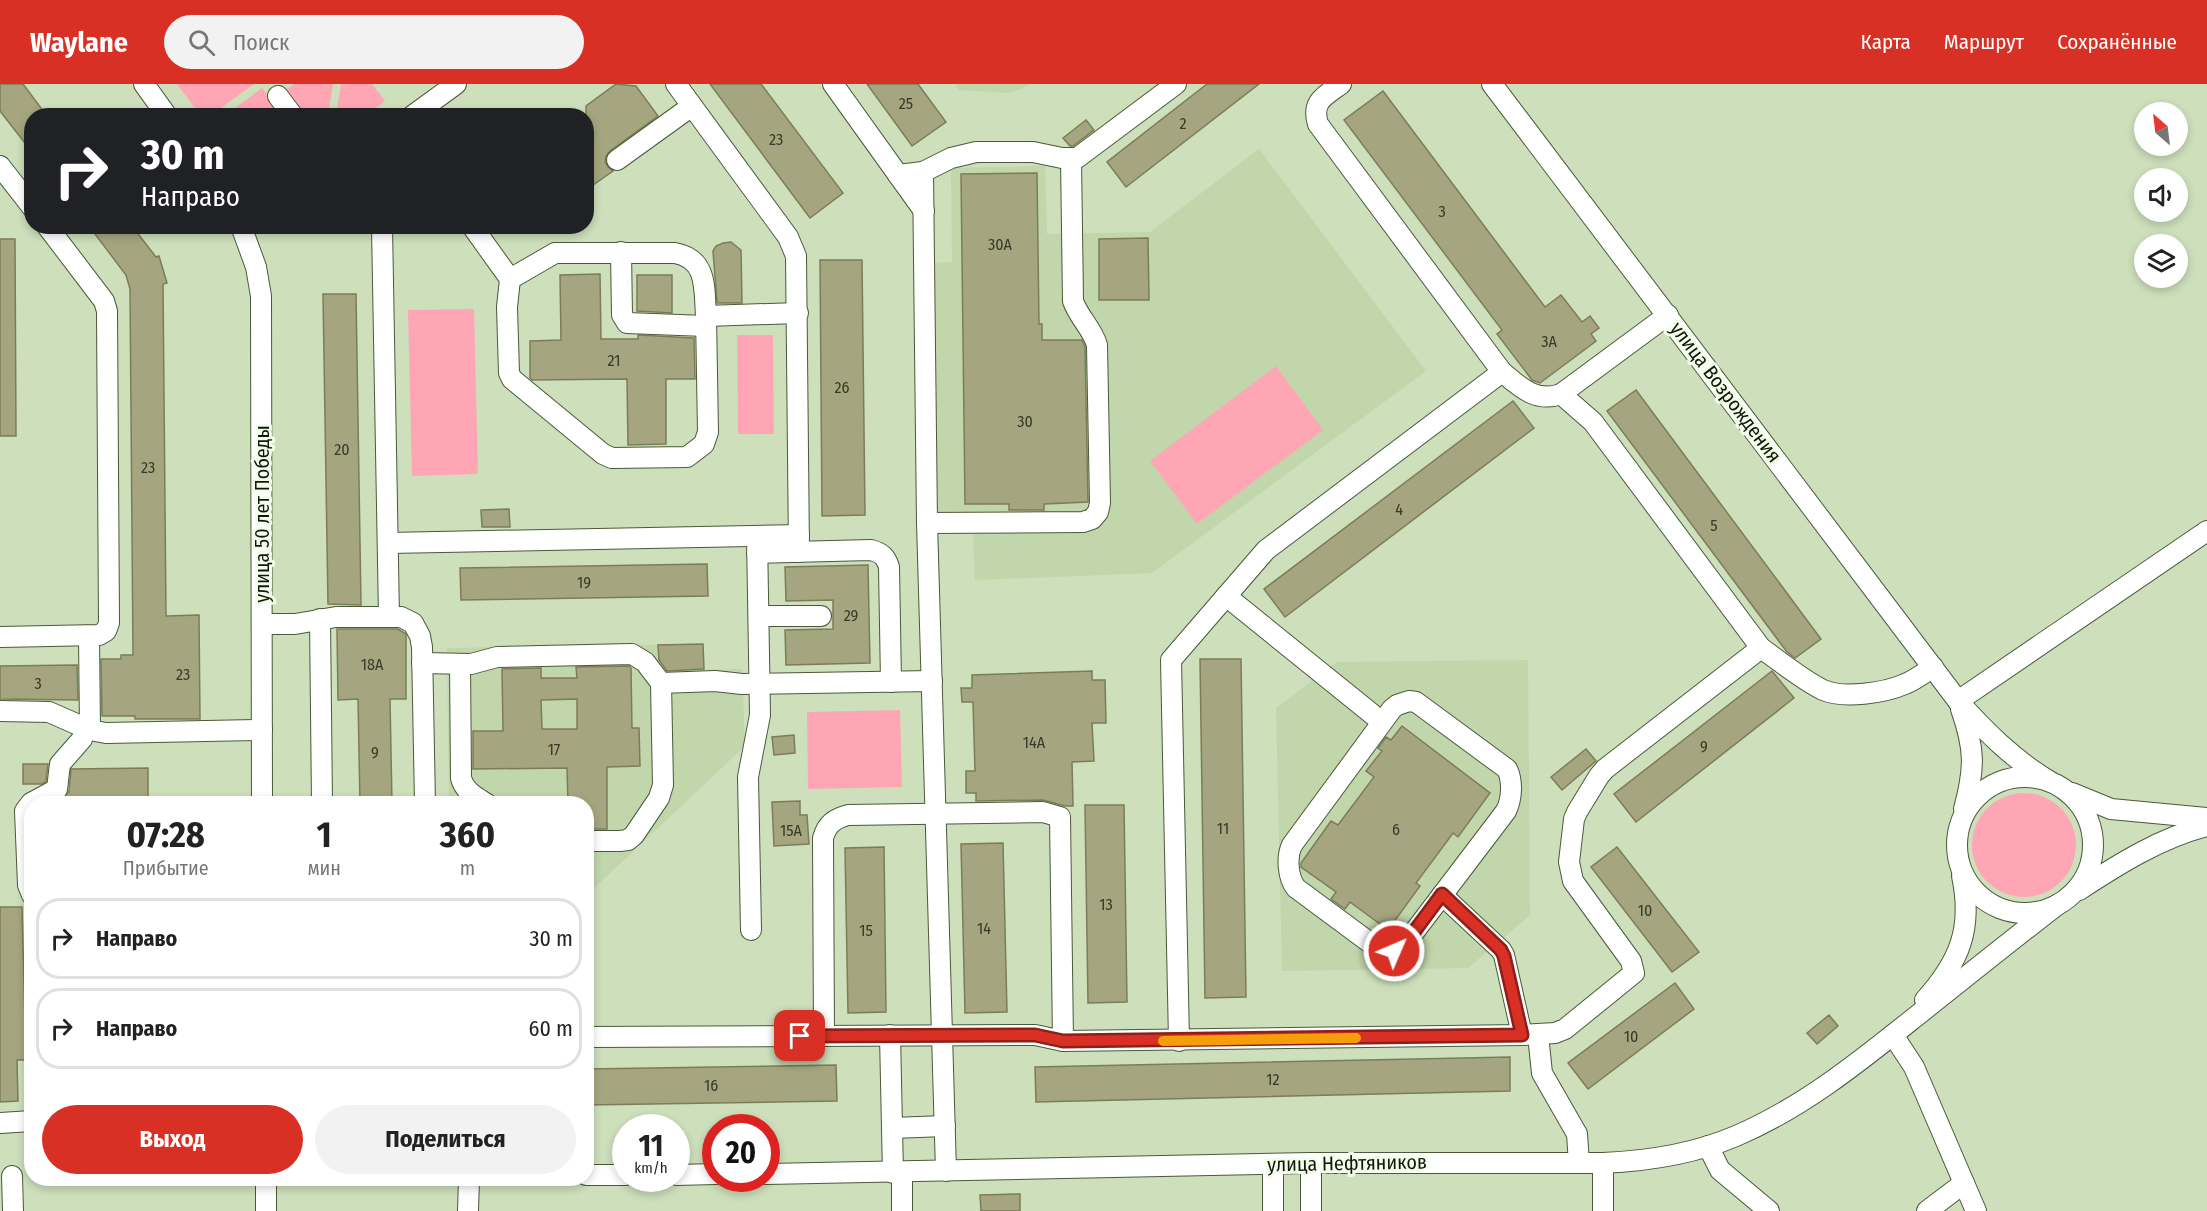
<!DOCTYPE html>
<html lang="ru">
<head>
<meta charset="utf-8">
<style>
  :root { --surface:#fff; --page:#f2f2f2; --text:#222; --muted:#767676; --line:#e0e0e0; --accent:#d93025 }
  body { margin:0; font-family:"Fira Sans Condensed",sans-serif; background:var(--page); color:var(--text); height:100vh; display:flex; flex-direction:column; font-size:22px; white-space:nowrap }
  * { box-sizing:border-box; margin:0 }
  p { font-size:20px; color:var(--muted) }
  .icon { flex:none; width:33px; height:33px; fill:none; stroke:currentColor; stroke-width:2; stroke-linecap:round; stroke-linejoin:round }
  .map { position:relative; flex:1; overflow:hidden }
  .sheet { position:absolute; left:24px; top:712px; width:570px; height:390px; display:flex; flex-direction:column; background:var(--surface); border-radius:24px; box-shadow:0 3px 9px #0003 }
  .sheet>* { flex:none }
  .top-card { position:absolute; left:24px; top:24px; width:570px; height:126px; border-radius:24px; box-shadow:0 3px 9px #0003; background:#202124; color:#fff; overflow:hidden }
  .needle { width:39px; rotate:332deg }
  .fabs { position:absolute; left:2134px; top:18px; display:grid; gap:12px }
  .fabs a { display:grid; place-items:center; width:54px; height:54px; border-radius:50%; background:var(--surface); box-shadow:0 3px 9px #0003; font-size:30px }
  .speed { position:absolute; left:612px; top:1030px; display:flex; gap:12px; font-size:30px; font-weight:700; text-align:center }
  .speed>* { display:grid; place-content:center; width:78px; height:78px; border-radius:50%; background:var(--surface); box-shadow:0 3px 9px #0003; line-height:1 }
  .speed small { font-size:15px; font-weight:400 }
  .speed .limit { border:9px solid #d22; background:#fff; color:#111 }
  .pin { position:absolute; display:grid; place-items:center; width:51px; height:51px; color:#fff; margin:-26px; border-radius:12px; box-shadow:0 3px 9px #0006 }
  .me { position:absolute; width:66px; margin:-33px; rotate:45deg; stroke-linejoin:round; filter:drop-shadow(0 0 4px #0008) }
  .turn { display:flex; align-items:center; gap:21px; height:126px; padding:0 18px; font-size:27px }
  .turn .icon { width:78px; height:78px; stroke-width:2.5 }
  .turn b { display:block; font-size:42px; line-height:51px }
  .eta { display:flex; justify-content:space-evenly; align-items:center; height:102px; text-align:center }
  .eta b { font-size:36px; font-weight:700; line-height:42px }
  .cta { display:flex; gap:12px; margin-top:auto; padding:12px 18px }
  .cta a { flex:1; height:69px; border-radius:36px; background:var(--accent); color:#fff; font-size:24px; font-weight:700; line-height:69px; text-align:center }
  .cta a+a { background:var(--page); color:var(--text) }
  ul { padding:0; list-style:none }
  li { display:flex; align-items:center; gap:18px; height:81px; margin:0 12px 9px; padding:0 6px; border:3px solid var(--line); border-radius:24px }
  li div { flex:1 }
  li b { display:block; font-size:22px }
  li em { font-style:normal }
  header { display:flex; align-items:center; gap:36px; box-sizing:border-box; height:84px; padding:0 30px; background:var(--accent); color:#fff }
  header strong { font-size:28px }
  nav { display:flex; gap:33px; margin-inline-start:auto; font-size:21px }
  .search { width:420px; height:54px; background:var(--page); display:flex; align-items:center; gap:15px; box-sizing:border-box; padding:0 21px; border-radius:33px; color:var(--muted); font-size:22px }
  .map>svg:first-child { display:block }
  .built { fill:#c1d6ab }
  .green { fill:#ffa6b5 }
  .building { fill:#a5a680; stroke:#7c7d58; stroke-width:1.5; fill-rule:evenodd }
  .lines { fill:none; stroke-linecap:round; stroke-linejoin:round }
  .minor-casing { stroke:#4a593a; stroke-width:22 }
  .minor { stroke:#fff; stroke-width:20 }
  .route-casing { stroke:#8d1f18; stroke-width:15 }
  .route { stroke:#d93025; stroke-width:10 }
  .slow { stroke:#f59e0b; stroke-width:10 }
  .labels { text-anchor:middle; stroke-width:6; stroke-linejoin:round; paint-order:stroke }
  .number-label { font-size:16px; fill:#363b28 }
  .street-label { font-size:20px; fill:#11170a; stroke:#f3fdea }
</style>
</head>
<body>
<header>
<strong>Waylane</strong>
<div class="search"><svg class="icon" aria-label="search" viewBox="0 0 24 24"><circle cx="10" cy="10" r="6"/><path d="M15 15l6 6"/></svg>Поиск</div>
<nav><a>Карта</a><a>Маршрут</a><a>Сохранённые</a></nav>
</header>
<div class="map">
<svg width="2207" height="1127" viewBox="0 0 2207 1127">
  <rect width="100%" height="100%" fill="#cddfbb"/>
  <g class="built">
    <path d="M955 0H1031L1010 9 959 6Z"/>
    <path d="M1259 65 1426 287 1152 489 975 496 973 448H936L932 179 952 178 951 84 1045 82 1047 150 1150 148Z"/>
    <path d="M703 560 704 586 742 585 745 662 587 811 586 720H449L447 564Z"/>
    <path d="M1528 576 1530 831 1468 884 1282 887 1276 624 1337 578Z"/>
  </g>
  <g class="green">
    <path d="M177 0H254L211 31 201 32Z"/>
    <path d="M294 0H333L328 31H304L286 6Z"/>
    <path d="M341 0H372L385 17 366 31H336Z"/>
    <path d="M262 4 282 31 224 32Z"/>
    <path d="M474 225 478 390 412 392 408 226Z"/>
    <path d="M737 251H773L774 350H738Z"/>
    <path d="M1276 282 1323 346 1197 440 1150 377Z"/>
    <path d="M900 626 902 703 808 705 807 628Z"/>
    <circle cx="2024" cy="761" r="52"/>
  </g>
  <g class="building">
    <path d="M0 0H23L47 32H32V68L0 27Z"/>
    <path d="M616 0 636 2 658 32 610 67 606 72 605 78 608 83 613 87 586 106V22Z"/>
    <path d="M710 0H761L843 109 810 134Z"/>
    <path d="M867 0H918L946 38 912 62Z"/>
    <path d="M1207 0H1259L1126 103 1107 78Z"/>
    <path d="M1383 7 1545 223 1561 211 1582 238 1590 232 1599 244 1591 250 1596 257 1540 299 1532 296 1497 250 1502 246 1344 36Z"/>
    <path d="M1086 36 1094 46 1073 62H1070L1063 54Z"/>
    <path d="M1037 89 1039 240H1042V256H1082L1085 263 1088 418 1044 420V426H1009V420H965L961 90Z"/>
    <path d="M89 142H132L156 173 159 172 167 199 163 200 166 532 199 531 200 635H135V632H102L101 575H121V571H133L130 205 126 191Z"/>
    <path d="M1148 154 1149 216H1099V155Z"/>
    <path d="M0 155H15L16 352H0Z"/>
    <path d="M731 158 741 166 742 219H717L713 167 716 162 723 159Z"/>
    <path d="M820 176H862L865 431 822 432Z"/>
    <path d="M600 190 601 255H638V251L694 254 695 295H666V360L628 361 627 295 532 296 530 294V257L561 256 560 191Z"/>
    <path d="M637 191H672V229L637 227Z"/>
    <path d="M323 210H356L361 521 328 520Z"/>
    <path d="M1636 306 1821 555 1795 574 1787 568 1607 327Z"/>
    <path d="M1513 317 1534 344 1285 533 1264 505Z"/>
    <path d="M509 425 510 443H482L481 426Z"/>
    <path d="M707 480 708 512 461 516 460 484Z"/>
    <path d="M868 481 870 579 786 581 785 546 833 545V516L786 517 785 483Z"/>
    <path d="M337 545H398L406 550V615H390L392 720H360L358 615 338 616Z"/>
    <path d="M703 560 704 585 667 587 659 576 658 561Z"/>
    <path d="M1200 575H1241L1246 913 1205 914Z"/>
    <path d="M77 581 78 616 0 615V582Z"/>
    <path d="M629 582 631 584 632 644H639L640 682 607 683V745H586V720H568L567 684 473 685V647H503L502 585 541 584V594H577L576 583ZM577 615V645H542L541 616Z"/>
    <path d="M1092 587V596H1105L1106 639H1092L1094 677 1072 678 1073 722H1065L1043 716 976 717V709H966V687H975L973 618H962L961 604H972V591Z"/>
    <path d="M1772 587 1794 614 1636 738 1614 710Z"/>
    <path d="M1402 642 1490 709 1458 753 1453 749 1416 799 1420 802 1388 846 1350 818 1345 825 1331 815 1336 808 1301 783V779L1331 737 1338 741 1374 693 1366 687 1382 667 1378 664 1386 653 1391 656Z"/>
    <path d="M794 651 795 669 774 671 772 653Z"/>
    <path d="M1586 665 1596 677 1562 706 1551 693Z"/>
    <path d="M23 680H48L46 697 42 700H23Z"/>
    <path d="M148 684V720H62V716L69 707 71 685Z"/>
    <path d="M800 717V731H807L809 760 774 762 772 718Z"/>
    <path d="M1085 721H1124L1127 918 1088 919Z"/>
    <path d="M1003 759 1007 928 965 929 961 760Z"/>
    <path d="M884 763 886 928 848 929 845 764Z"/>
    <path d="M1617 763 1699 868 1672 888 1591 783Z"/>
    <path d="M0 823H22L26 976H17L18 1017 0 1018Z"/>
    <path d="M1675 899 1694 925 1588 1005 1568 979Z"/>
    <path d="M1829 931 1838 942 1817 960 1807 949Z"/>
    <path d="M1510 973V1007L1036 1018 1035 983Z"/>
    <path d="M836 981 837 1017 586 1021V985Z"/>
    <path d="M1020 1110V1127H981L980 1111Z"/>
  </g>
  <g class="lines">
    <g class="minor-casing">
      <g id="minor">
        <path d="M144 0 167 32"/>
        <path d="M676 0 788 153 796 172 799 468"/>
        <path d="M833 0 924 127"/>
        <path d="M1341 0C1325 12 1311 17 1318 40L1502 288"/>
        <path d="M1492 0 1958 617C1986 648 2013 675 2049 697"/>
        <path d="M278 12 293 32"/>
        <path d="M412 32 456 0"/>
        <path d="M617 76 692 22"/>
        <path d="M0 82 32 123"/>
        <path d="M923 88 927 439 946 1087"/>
        <path d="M898 91 923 88 951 74 976 68H1033L1062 74H1077L1176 0"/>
        <path d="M241 142 256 183 261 212 262 720"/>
        <path d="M382 142 389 533"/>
        <path d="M472 142 510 195 507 223 509 289 512 295 603 370 612 374 687 373 704 360 708 348 706 232"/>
        <path d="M621 168 622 231 627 239 706 242"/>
        <path d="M510 195 555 169H675C708 175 704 205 706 232L798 229"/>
        <path d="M1561 310 1593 338 1761 564"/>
        <path d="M927 439 1083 438 1092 435 1098 428 1100 419 1097 261C1092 244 1079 234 1073 217L1071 75"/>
        <path d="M388 459 799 451"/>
        <path d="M757 469 871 466C882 469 886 473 889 483L891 598"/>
        <path d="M1226 512 1382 638"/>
        <path d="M759 532H821"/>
        <path d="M320 535 322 720"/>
        <path d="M262 540H295L336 533H401L413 539 420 552 422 563 425 720"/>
        <path d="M89 552 90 646"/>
        <path d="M0 553 99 551 106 547 109 539 107 227 104 217 47 142"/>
        <path d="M422 579 471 580 497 573 632 570 645 578 661 599 663 701 659 714 634 751 628 756 620 757H586"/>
        <path d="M460 580 461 694C464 707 476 713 487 720"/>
        <path d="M661 599 715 597 742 600 932 597"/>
        <path d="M1409 617 1416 618 1507 685C1513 697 1512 715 1506 727L1405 860C1396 868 1387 870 1377 864L1296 804C1288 794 1286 773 1292 761L1392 625 1397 621Z"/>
        <path d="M1958 617 2207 447"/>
        <path d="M1961 625C1975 665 1975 684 1964 725"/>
        <path d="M0 627 49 628 90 646 106 649 262 646"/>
        <circle cx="2025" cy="761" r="68"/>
        <path d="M2072 709 2111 725 2207 734"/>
        <path d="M2079 806C2119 780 2160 754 2207 742"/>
        <path d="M32 811 28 801 25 727 31 719 57 705 60 680 82 655 85 644"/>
        <path d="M1442 811 1501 866 1504 871 1522 951"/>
        <path d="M751 846 748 693 760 631 757 452"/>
        <path d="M1925 916C1960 877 1973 844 1962 792"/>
        <path d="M890 951 892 1044 945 1042"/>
        <path d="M1538 951 1542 989 1577 1050 1579 1079"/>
        <path d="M1893 951 1914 983 1976 1127"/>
        <path d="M824 952 823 754C827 740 834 735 848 731L1043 728 1060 733 1063 957"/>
        <path d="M586 953 1035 951 1063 957 1522 951 1555 949 1565 945 1634 889 1631 877 1573 797 1569 778 1574 735 1577 728 1599 692 1605 685 1761 564C1781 578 1801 595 1823 606 1844 615 1884 609 1905 600 1915 596 1924 589 1933 583"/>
        <path d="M1179 957 1171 576 1266 466 1502 288C1520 303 1536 319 1561 310L1668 231"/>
        <path d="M0 1039 32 1037"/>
        <path d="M892 1044 893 1089"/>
        <path d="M1708 1062 1720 1086 1769 1127"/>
        <path d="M1311 1079V1127"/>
        <path d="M1603 1079V1127"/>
        <path d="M1273 1080V1127"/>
        <path d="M902 1088V1127"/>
        <path d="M766 1090 1311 1079H1603C1648 1077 1694 1070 1736 1052 1802 1024 1859 978 1914 934 1962 896 2009 858 2057 821"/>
        <path d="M586 1091H626"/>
        <path d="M676 1091 716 1090"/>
        <path d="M12 1092 13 1127"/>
        <path d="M266 1095V1127"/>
        <path d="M468 1127 469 1095"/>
        <path d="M1927 1127 1964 1099"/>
      </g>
    </g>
    <use href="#minor" class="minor"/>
  </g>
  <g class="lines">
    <g class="route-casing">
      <path id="route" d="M800 952 1035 951 1063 957 1522 951 1504 872 1501 866 1442 810 1405 860 1394 867"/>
    </g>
    <use href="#route" class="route"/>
    <path class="slow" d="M1163 957 1356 954"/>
  </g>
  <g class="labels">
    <g class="number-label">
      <text x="906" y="25">25</text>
      <text x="1183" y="45">2</text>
      <text x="776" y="61">23</text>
      <text x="1442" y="133">3</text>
      <text x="1000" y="166">30А</text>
      <text x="1549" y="263">3А</text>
      <text x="614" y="282">21</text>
      <text x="842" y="309">26</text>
      <text x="1025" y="343">30</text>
      <text x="342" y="371">20</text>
      <text x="148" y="389">23</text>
      <text x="1399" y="431">4</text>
      <text x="1714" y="447">5</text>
      <text x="584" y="504">19</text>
      <text x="851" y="537">29</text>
      <text x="372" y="586">18А</text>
      <text x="183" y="596">23</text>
      <text x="38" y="605">3</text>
      <text x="1034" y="664">14А</text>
      <text x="1704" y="668">9</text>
      <text x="554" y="671">17</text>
      <text x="375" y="674">9</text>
      <text x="1223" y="750">11</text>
      <text x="1396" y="751">6</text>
      <text x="791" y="752">15А</text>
      <text x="1106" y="826">13</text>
      <text x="1645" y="832">10</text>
      <text x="984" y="850">14</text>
      <text x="866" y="852">15</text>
      <text x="1631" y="958">10</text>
      <text x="1273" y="1001">12</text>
      <text x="711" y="1007">16</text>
    </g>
    <g class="street-label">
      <text transform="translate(1726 308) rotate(53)" y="7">улица Возрождения</text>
      <text transform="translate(262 430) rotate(-90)" y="7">улица 50 лет Победы</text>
      <text transform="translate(1347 1079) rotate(-1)" y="7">улица Нефтяников</text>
    </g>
  </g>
</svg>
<div class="fabs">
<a><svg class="needle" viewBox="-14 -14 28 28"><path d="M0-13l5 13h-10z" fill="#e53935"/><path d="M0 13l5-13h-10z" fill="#767676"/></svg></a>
<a><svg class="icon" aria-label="sound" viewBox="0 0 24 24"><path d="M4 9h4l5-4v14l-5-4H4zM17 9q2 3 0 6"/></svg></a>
<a><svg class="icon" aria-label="layers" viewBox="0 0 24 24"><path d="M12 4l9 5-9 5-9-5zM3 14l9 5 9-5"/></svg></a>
</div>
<div class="speed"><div>11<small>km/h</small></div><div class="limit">20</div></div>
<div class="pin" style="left:800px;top:952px;background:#d93025"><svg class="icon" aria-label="arrive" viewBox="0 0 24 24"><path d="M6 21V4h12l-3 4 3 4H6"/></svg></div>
<svg class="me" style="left:1394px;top:867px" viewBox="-20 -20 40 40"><circle r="17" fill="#d93025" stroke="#fff" stroke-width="3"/><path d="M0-11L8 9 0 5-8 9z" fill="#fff"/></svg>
<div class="top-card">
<div class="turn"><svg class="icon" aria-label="right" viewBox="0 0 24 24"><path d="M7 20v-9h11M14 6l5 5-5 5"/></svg><div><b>30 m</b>Направо</div></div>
</div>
<section class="sheet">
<div class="eta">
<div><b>07:28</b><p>Прибытие</p></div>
<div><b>1</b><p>мин</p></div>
<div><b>360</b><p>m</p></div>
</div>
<ul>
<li><svg class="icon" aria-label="right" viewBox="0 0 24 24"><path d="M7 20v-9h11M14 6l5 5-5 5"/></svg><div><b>Направо</b></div><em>30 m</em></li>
<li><svg class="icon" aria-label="right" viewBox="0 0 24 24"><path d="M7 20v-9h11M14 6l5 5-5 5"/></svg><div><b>Направо</b></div><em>60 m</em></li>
</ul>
<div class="cta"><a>Выход</a><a>Поделиться</a></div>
</section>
</div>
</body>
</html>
